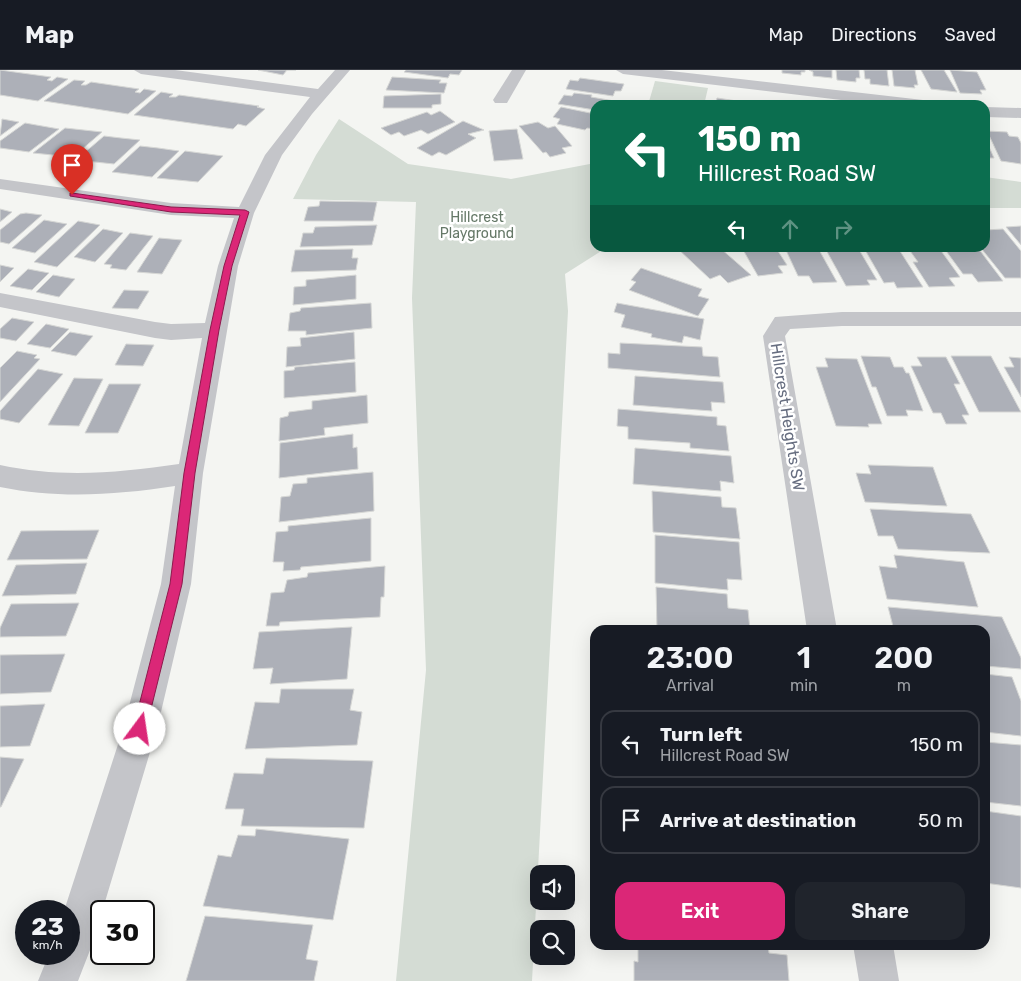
<!DOCTYPE html>
<html lang="en">
<head>
<meta charset="utf-8">
<style>
  :root { --surface:#171b24; --page:#20242c; --text:#f1f3f6; --muted:#9ea1a6; --line:#363941; --accent:#db2777 }
  body { margin:0; font-family:Rubik,sans-serif; background:var(--page); color:var(--text); height:100vh; display:flex; flex-direction:column; font-size:19px; white-space:nowrap }
  * { box-sizing:border-box; margin:0 }
  p { font-size:16px; color:var(--muted) }
  .icon { flex:none; width:28px; height:28px; fill:none; stroke:currentColor; stroke-width:2; stroke-linecap:round; stroke-linejoin:round }
  .map { position:relative; flex:1; overflow:hidden }
  .drawer { position:absolute; left:590px; top:555px; width:400px; height:325px; display:flex; flex-direction:column; background:var(--surface); border-radius:15px; box-shadow:0 5px 20px #0002 }
  .drawer>* { flex:none }
  .top-card { position:absolute; left:590px; top:30px; width:400px; height:152px; border-radius:15px; box-shadow:0 5px 20px #0002; background:#0b6e4f; color:#fff; overflow:hidden }
  .tools { position:absolute; left:530px; top:795px; display:grid; gap:10px }
  .tools a { display:grid; place-items:center; width:45px; height:45px; border-radius:10px; background:var(--surface); box-shadow:0 5px 20px #0002; font-size:25px }
  .speed { position:absolute; left:15px; top:830px; display:flex; gap:10px; font-size:25px; font-weight:700; text-align:center }
  .speed>* { display:grid; place-content:center; width:65px; height:65px; border-radius:50%; background:var(--surface); box-shadow:0 5px 20px #0002; line-height:1 }
  .speed small { font-size:12px; font-weight:400 }
  .speed .limit { border:2px solid #111; border-radius:8px; background:#fff; color:#111 }
  .pin { position:absolute; display:grid; place-items:center; width:42px; height:42px; color:#fff; margin:-51px -21px; border-radius:50% 50% 50% 0; rotate:-45deg; box-shadow:0 0 5px #0007 }
  .pin .icon { rotate:45deg }
  .me { position:absolute; width:55px; margin:-28px; rotate:14deg; stroke-linejoin:round; filter:drop-shadow(0 0 4px #0008) }
  .turn { display:flex; align-items:center; gap:18px; height:105px; padding:0 25px; font-size:22px }
  .turn .icon { width:65px; height:65px; stroke-width:2.5 }
  .turn b { display:block; font-size:35px; line-height:42px }
  .lanes { display:flex; align-items:center; height:48px; padding:0 25px; background:#0003; justify-content:center; gap:25px; direction:ltr }
  .lanes .off { opacity:.35 }
  .eta { display:flex; justify-content:space-evenly; align-items:center; height:85px; text-align:center }
  .eta b { font-size:30px; font-weight:600; line-height:35px }
  .button { display:flex; gap:10px; margin-top:auto; padding:10px 25px }
  .button a { flex:1; height:58px; border-radius:15px; background:var(--accent); color:#fff; font-size:20px; font-weight:600; line-height:58px; text-align:center }
  .button a+a { background:var(--page); color:var(--text) }
  ul { padding:0; list-style:none }
  li { display:flex; align-items:center; gap:15px; height:68px; margin:0 10px 8px; padding:0 15px; border:2px solid var(--line); border-radius:15px }
  li div { flex:1 }
  li b { display:block; font-size:19px }
  li em { font-style:normal }
  header { display:flex; align-items:center; gap:30px; box-sizing:border-box; height:70px; padding:0 25px; background:var(--surface); border-bottom:1px solid var(--line) }
  header strong { font-size:24px }
  nav { display:flex; gap:28px; margin-inline-start:auto; font-size:18px }
  .map>svg:first-child { display:block }
  .green { fill:#d4dcd4 }
  .building { fill:#adb0b8; stroke:#d6d7d5 }
  .lines { fill:none; stroke-linecap:round; stroke-linejoin:round }
  .minor { fill:#c4c5c9; fill-rule:evenodd }
  .route { fill:#db2777; stroke:#8e194d }
  .labels { text-anchor:middle; stroke-width:5; stroke-linejoin:round; paint-order:stroke }
  .far-park-label { font-size:14px; fill:#657867; stroke:#fff }
  .street-label { font-size:16px; fill:#676e80; stroke:#fff }
</style>
</head>
<body>
<header>
<strong>Map</strong>
<nav><a>Map</a><a>Directions</a><a>Saved</a></nav>
</header>
<div class="map">
<svg width="1021" height="911" viewBox="0 0 1021 911">
  <rect width="100%" height="100%" fill="#f4f5f2"/>
  <g class="green">
    <path d="M655 11 708 18 704 35H648Z"/>
    <path d="M339 49 408 94 511 109 595 93V178H606L565 204 568 241 532 911H396L426 600 412 228 416 132 293 129 316 85Z"/>
    <path d="M985 107 1021 112V138H985Z"/>
  </g>
  <g class="building">
    <path d="M0 0 51 7 47 10 52 11 57 7 68 9 38 31 0 25Z"/>
    <path d="M258 0H296H287L283 5Z"/>
    <path d="M406 0H462L459 5 450 4 448 8 404 2Z"/>
    <path d="M782 0H805V2H801V5L782 3Z"/>
    <path d="M809 0H832V8L813 6V2Z"/>
    <path d="M836 0H859L860 8H856V12L837 10Z"/>
    <path d="M864 0H887L889 16 870 14V9H865Z"/>
    <path d="M892 0H915L918 15H914L915 18 894 16Z"/>
    <path d="M921 0H944L957 22 931 19Z"/>
    <path d="M950 0 977 2 986 20H980L982 24 960 23Z"/>
    <path d="M392 7 441 10 439 13H447L444 23 386 20Z"/>
    <path d="M580 8 624 14 621 21H615L613 26 566 19 570 10 578 11Z"/>
    <path d="M74 10 85 11 81 15H86L91 12 139 19 135 22 140 23 144 19 156 21 128 44 44 31Z"/>
    <path d="M161 22 173 24 169 27H176L179 25 259 36 257 37 265 39 246 56 238 54 233 59 134 45Z"/>
    <path d="M574 23 592 25 591 27 620 32 618 35H595V40L558 34 564 25 572 26Z"/>
    <path d="M441 24V34L432 35V38H383L384 26Z"/>
    <path d="M717 28 737 31 736 35H706L707 32 716 33Z"/>
    <path d="M561 37 595 44V59L587 58 585 60 557 54 560 49 553 47Z"/>
    <path d="M440 41 455 52 428 64 421 60 404 66 399 62 391 65 381 58 427 42 431 45Z"/>
    <path d="M2 49 19 52 0 66Z"/>
    <path d="M463 51 484 60 468 64 476 68 446 85 439 82 432 86 417 78Z"/>
    <path d="M538 52 548 58 555 56 572 76 562 78 566 83 550 87 546 82 543 83 519 56Z"/>
    <path d="M25 53 59 59 29 82 0 78V71Z"/>
    <path d="M65 58 102 62 73 87 33 83Z"/>
    <path d="M517 59 523 89 494 91 489 61Z"/>
    <path d="M987 61 1007 62 1009 66 1018 67 1021 73V94L1001 91Z"/>
    <path d="M104 66 121 68 140 70 114 94 76 90Z"/>
    <path d="M985 68 994 88H985Z"/>
    <path d="M140 76 158 78 179 81 152 107 112 102Z"/>
    <path d="M185 81 223 86 198 112 157 108Z"/>
    <path d="M320 131 377 132 373 151H304L308 137 319 136Z"/>
    <path d="M0 139 12 142 0 152Z"/>
    <path d="M26 143 42 145 9 174 0 172V160L20 144Z"/>
    <path d="M44 150 67 154 35 183 12 178Z"/>
    <path d="M78 151 100 155 57 197 34 192Z"/>
    <path d="M377 155 372 175 300 177 303 163H313L315 157Z"/>
    <path d="M1021 156V175L1006 157Z"/>
    <path d="M103 159 123 163 95 192 74 187Z"/>
    <path d="M1003 159 1021 181V208H1005L981 178H985V160Z"/>
    <path d="M130 163 153 166 126 200 110 198 112 195 104 194Z"/>
    <path d="M159 168 182 170 162 204 137 202Z"/>
    <path d="M677 178H720L751 205 728 213 720 205 710 209Z"/>
    <path d="M742 178H776L787 195 778 196 783 203 758 206Z"/>
    <path d="M785 178H818L837 212 813 213 809 206H798Z"/>
    <path d="M825 178H858L877 210H867L870 215 846 216Z"/>
    <path d="M864 178H898L923 217 897 218 894 212 884 213Z"/>
    <path d="M908 178H939L960 207 949 208 955 216 929 217 913 192H918Z"/>
    <path d="M944 178H978L1003 211 978 212 972 204H963Z"/>
    <path d="M353 179 352 188H358L356 200 291 202 295 180Z"/>
    <path d="M0 195 14 198 0 212Z"/>
    <path d="M641 198 702 219 698 226 709 229 698 246 629 220 636 212 631 210Z"/>
    <path d="M28 199 49 203 32 220 10 216Z"/>
    <path d="M53 205 75 209 59 227 36 222Z"/>
    <path d="M356 205V229L293 235 294 217 306 216V210Z"/>
    <path d="M124 220 149 221 138 239 112 238Z"/>
    <path d="M371 233 372 258 306 265V261H288L290 243 300 241 301 238Z"/>
    <path d="M617 233 704 249 700 270 684 266 682 273 651 267 652 264 621 257 625 245 614 242Z"/>
    <path d="M12 248 34 252 16 271 0 268V259Z"/>
    <path d="M46 254 69 259 50 278 27 274Z"/>
    <path d="M70 262 93 266 76 286 51 281Z"/>
    <path d="M354 262 355 289 286 297 287 277 301 276 300 268Z"/>
    <path d="M620 273 702 277 703 286 718 287 720 307 608 298V283L620 284Z"/>
    <path d="M126 274 154 275 143 296 115 295Z"/>
    <path d="M17 281 37 285 34 288 40 289 0 332V298Z"/>
    <path d="M861 286 890 287 894 297H903L906 303H909L923 341 906 340 908 346H887L876 317H872Z"/>
    <path d="M951 286H991L1021 342H979Z"/>
    <path d="M917 287H946L960 314H954L969 345H962L967 354H946L941 343H933L911 296H922Z"/>
    <path d="M1009 287 1021 288V327L1004 297H1014Z"/>
    <path d="M825 288 857 289 882 354H868L869 357 836 356 816 297H828Z"/>
    <path d="M355 292 356 322 284 328V301L294 300 295 297Z"/>
    <path d="M38 299 63 304 19 353 0 349V341Z"/>
    <path d="M635 306 723 312 725 333 711 332 712 341 633 335Z"/>
    <path d="M74 308 103 309 79 356 48 355Z"/>
    <path d="M109 314H141L118 363H85Z"/>
    <path d="M367 325 368 353 324 358 325 365 279 371 280 348 288 346 289 342 312 339V331Z"/>
    <path d="M618 339 717 347V355L726 356 729 381 690 378V373L628 369V357L617 356Z"/>
    <path d="M353 364V378L357 377 358 399 279 408 280 373Z"/>
    <path d="M635 378 731 386 734 413 720 411 721 421 633 414Z"/>
    <path d="M868 395 933 397 947 436 865 432 856 403 871 404Z"/>
    <path d="M373 402 374 441 279 452 281 427 290 426 293 414 307 413V408Z"/>
    <path d="M652 421 721 427 722 437 736 438 740 469 653 462Z"/>
    <path d="M870 439 971 444 990 483 898 479 893 466H878Z"/>
    <path d="M371 448V491L301 497 300 500 283 501 284 492H273L276 462 288 461V456Z"/>
    <path d="M99 460 87 489 7 490 21 461Z"/>
    <path d="M655 465 739 472 742 510 727 509 728 520 655 513Z"/>
    <path d="M894 485 964 492 978 537 887 529 879 496 897 498Z"/>
    <path d="M87 493 76 524 2 526 16 495Z"/>
    <path d="M385 496 384 527H381L380 547 280 552 279 556H266L271 523 284 522 287 510 307 507 308 503Z"/>
    <path d="M656 517 727 524 728 538 748 540 750 560H657Z"/>
    <path d="M79 533 66 566 0 567V558L11 534Z"/>
    <path d="M888 537 1002 547 1021 588V599L985 596V560H894Z"/>
    <path d="M352 557 347 609 270 614 273 598 253 599 259 562Z"/>
    <path d="M65 584 51 622 0 624V585Z"/>
    <path d="M985 604 1012 607 1021 631V666L985 662Z"/>
    <path d="M281 619H354L350 640 362 642 357 675 245 679 255 632 279 633Z"/>
    <path d="M45 634 30 676 0 677V636Z"/>
    <path d="M985 672 1021 675V736L985 732Z"/>
    <path d="M0 687 24 689 1 737H0Z"/>
    <path d="M266 688 373 691 364 758 241 756 244 739H225L234 703 263 704Z"/>
    <path d="M985 741 1021 746V818L985 813Z"/>
    <path d="M256 759 349 769 333 850 203 836 218 785 231 787 238 765 255 766Z"/>
    <path d="M205 846 313 855 306 889 318 891 314 911H186Z"/>
    <path d="M638 875H768L769 883 787 885 789 911H634V891L638 892Z"/>
  </g>
  <g class="lines">
    <g class="minor">
      <path d="M134 0H175L318 19 335 0H350L312 44 282 85 254 143 238 196 203 403 191 514 157 659 92 875 78 911H38L49 884H69V841H64L123 659 161 514 175 416C116 425 59 429 0 417V395C60 408 118 403 179 394L202 268 171 270 155 268 0 237V223L155 252 171 254 205 253 218 196 234 148 171 145 0 119V109L171 133 239 137 265 85 310 27 141 4Z"/>
      <path d="M512 0H526L507 33H495L493 30Z"/>
      <path d="M616 0H662L923 30 931 35H883L623 4Z"/>
      <path d="M985 37 1021 38V48L985 47Z"/>
      <path d="M842 242H1021V256H842L790 259 785 266 837 560H807L763 266 775 247Z"/>
      <path d="M853 875H893L899 911H859Z"/>
    </g>
  </g>
  <path class="route" d="M72 123 171 137 245 140 249 142 232 196 219 260 195 403 182 514 146 659 144 663 140 665 135 663 133 659 170 514 184 403 210 260 224 196 240 145 171 142 70 126V123Z"/>
  <g class="labels">
    <g class="far-park-label">
      <text x="477" y="152">Hillcrest<tspan x="477" dy="16">Playground</tspan></text>
    </g>
    <g class="street-label">
      <text transform="translate(788 347) rotate(81)" y="6">Hillcrest Heights SW</text>
    </g>
  </g>
</svg>
<div class="tools">
<a><svg class="icon" aria-label="sound" viewBox="0 0 24 24"><path d="M4 9h4l5-4v14l-5-4H4zM17 9q2 3 0 6"/></svg></a>
<a><svg class="icon" aria-label="search" viewBox="0 0 24 24"><circle cx="10" cy="10" r="6"/><path d="M15 15l6 6"/></svg></a>
</div>
<div class="speed"><div>23<small>km/h</small></div><div class="limit">30</div></div>
<div class="pin" style="left:72px;top:125px;background:#d93025"><svg class="icon" aria-label="arrive" viewBox="0 0 24 24"><path d="M6 21V4h12l-3 4 3 4H6"/></svg></div>
<svg class="me" style="left:140px;top:659px" viewBox="-20 -20 40 40"><circle r="19" fill="#fff"/><path d="M0-13L10 11 0 6-10 11z" fill="#db2777"/></svg>
<div class="top-card">
<div class="turn"><svg class="icon" aria-label="left" viewBox="0 0 24 24"><path d="M17 20v-9H6M10 6l-5 5 5 5"/></svg><div><b>150 m</b>Hillcrest Road SW</div></div>
<div class="lanes"><svg class="icon" aria-label="left" viewBox="0 0 24 24"><path d="M17 20v-9H6M10 6l-5 5 5 5"/></svg><svg class="icon off" aria-label="ahead" viewBox="0 0 24 24"><path d="M12 20V5M6 11l6-6 6 6"/></svg><svg class="icon off" aria-label="right" viewBox="0 0 24 24"><path d="M7 20v-9h11M14 6l5 5-5 5"/></svg></div>
</div>
<section class="drawer">
<div class="eta">
<div><b>23:00</b><p>Arrival</p></div>
<div><b>1</b><p>min</p></div>
<div><b>200</b><p>m</p></div>
</div>
<ul>
<li><svg class="icon" aria-label="left" viewBox="0 0 24 24"><path d="M17 20v-9H6M10 6l-5 5 5 5"/></svg><div><b>Turn left</b><p>Hillcrest Road SW</p></div><em>150 m</em></li>
<li><svg class="icon" aria-label="arrive" viewBox="0 0 24 24"><path d="M6 21V4h12l-3 4 3 4H6"/></svg><div><b>Arrive at destination</b></div><em>50 m</em></li>
</ul>
<div class="button"><a>Exit</a><a>Share</a></div>
</section>
</div>
</body>
</html>
